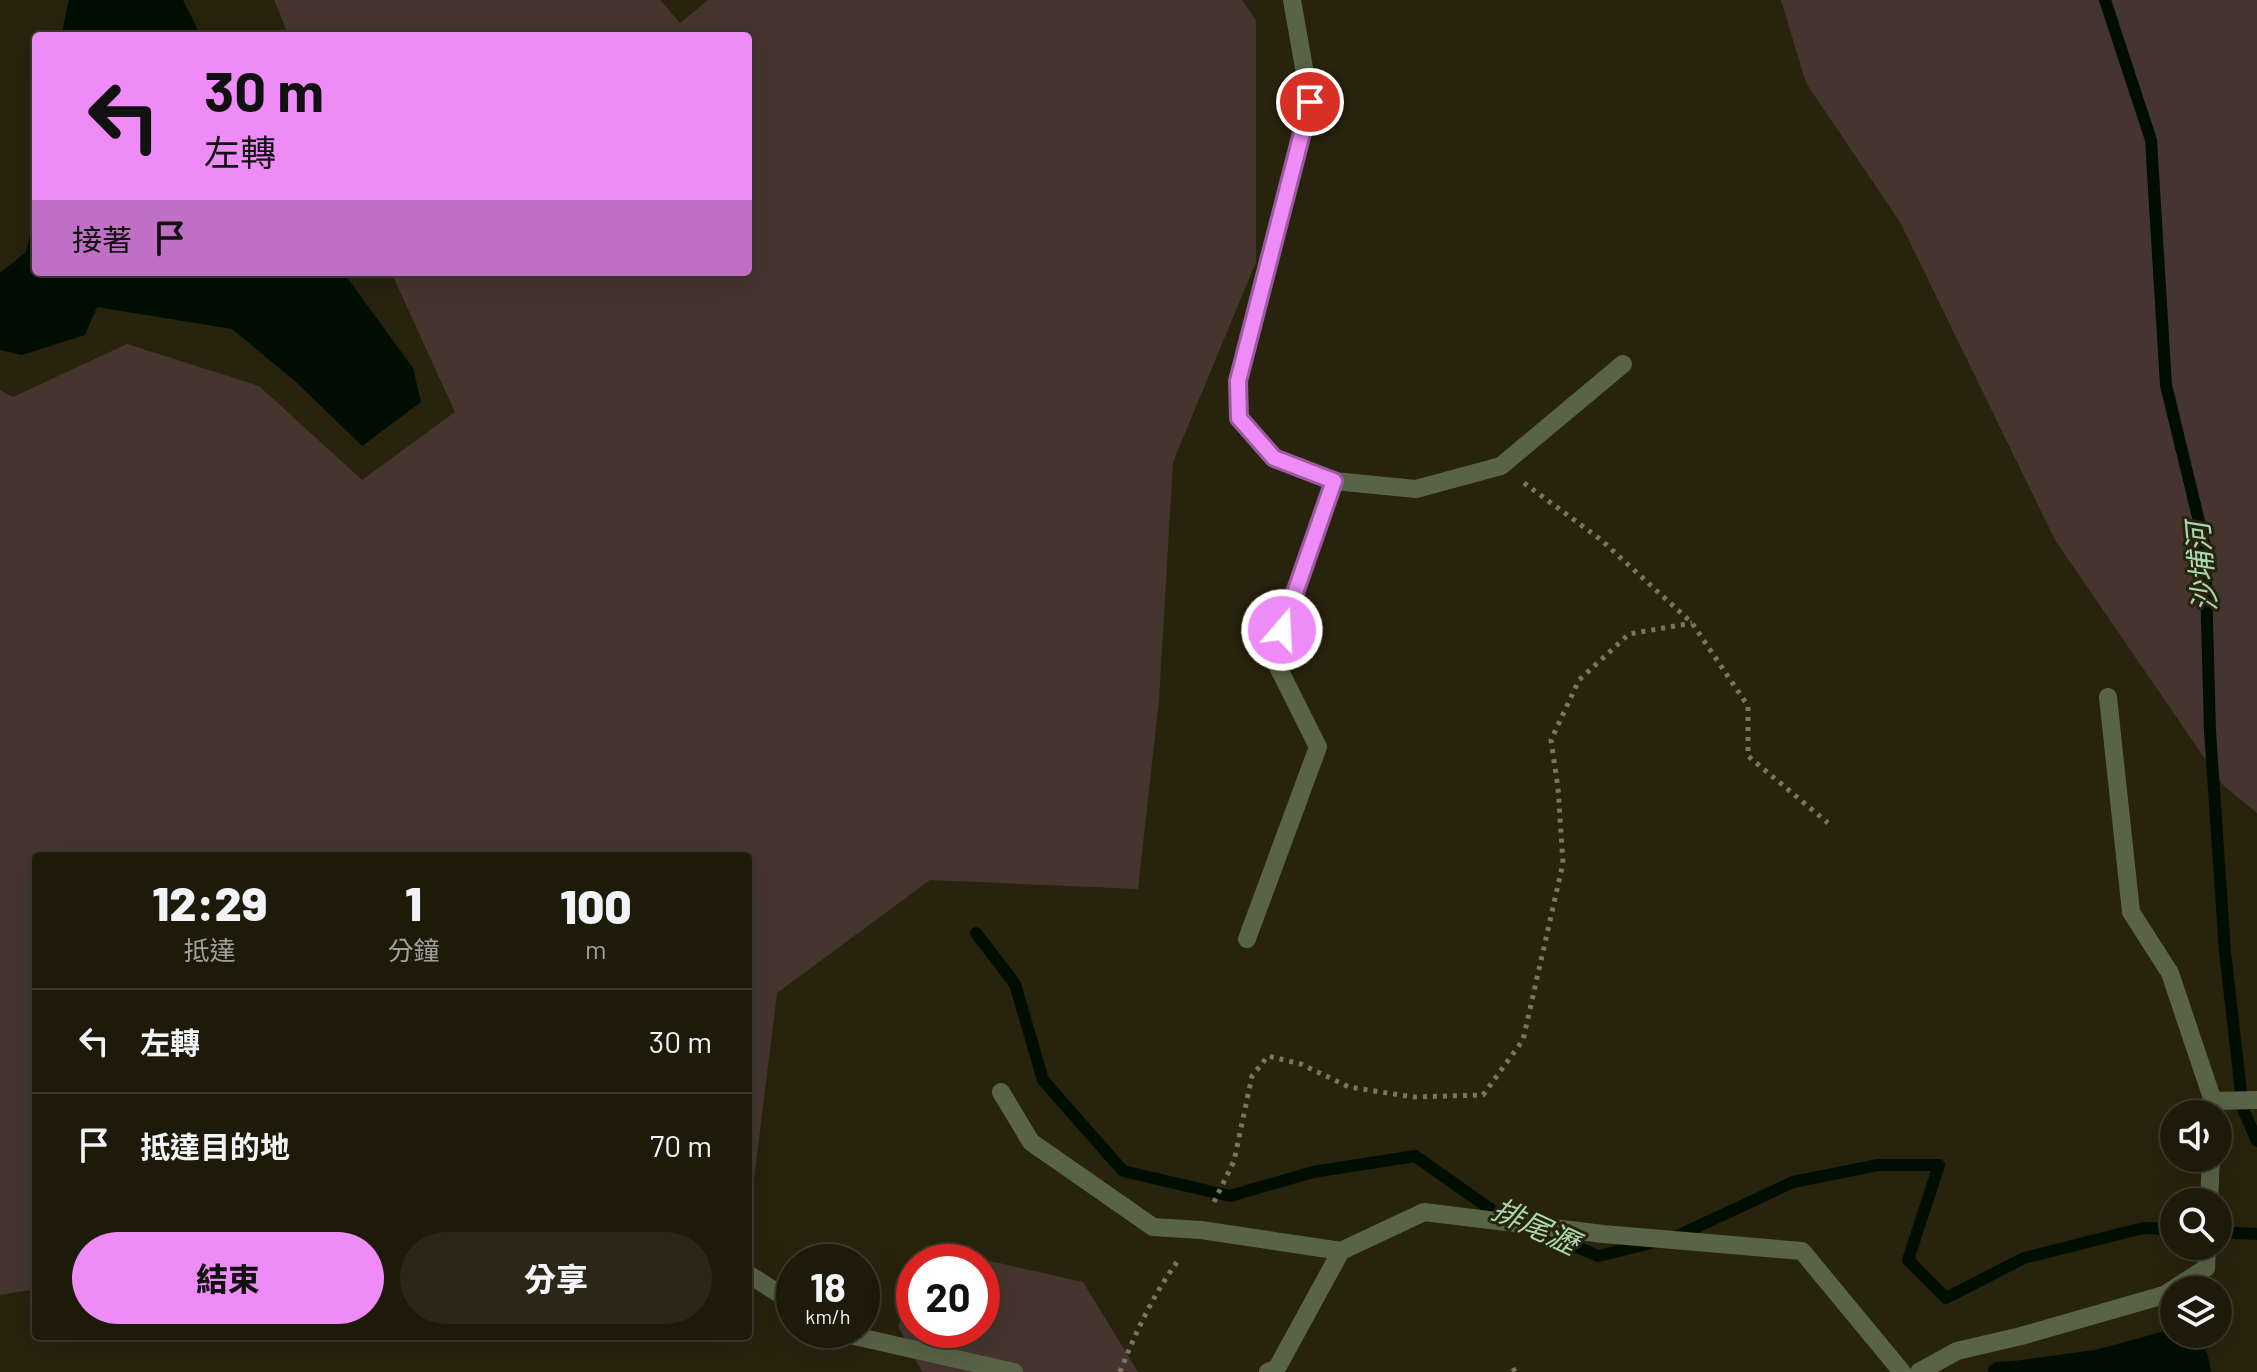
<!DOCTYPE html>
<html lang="zh-TW">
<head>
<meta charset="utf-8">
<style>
  :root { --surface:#1e1a0a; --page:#2b2718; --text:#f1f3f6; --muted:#a1a19c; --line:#3c382b; --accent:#ef8bf6 }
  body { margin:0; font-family:Barlow,"Noto Sans TC",sans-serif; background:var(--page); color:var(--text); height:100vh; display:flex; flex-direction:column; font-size:30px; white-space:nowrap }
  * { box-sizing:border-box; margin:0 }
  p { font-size:26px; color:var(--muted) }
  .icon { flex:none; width:44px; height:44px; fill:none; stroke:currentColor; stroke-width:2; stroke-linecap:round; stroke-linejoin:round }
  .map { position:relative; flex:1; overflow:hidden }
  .panel { position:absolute; left:32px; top:852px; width:720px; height:488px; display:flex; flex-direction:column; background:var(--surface); border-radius:8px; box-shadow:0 8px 32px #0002,0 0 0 2px var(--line) }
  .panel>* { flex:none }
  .guide { position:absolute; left:32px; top:32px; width:720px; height:244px; border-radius:8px; box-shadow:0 8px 32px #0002,0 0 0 2px var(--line); background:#ef8bf6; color:#111; overflow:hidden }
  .fabs { position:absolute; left:2160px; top:1100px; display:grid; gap:16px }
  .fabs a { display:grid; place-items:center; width:72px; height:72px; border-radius:50%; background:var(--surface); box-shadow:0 8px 32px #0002,0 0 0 2px var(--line); font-size:40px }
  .speed { position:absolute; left:776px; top:1244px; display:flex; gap:16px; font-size:40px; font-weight:700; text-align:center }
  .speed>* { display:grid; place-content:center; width:104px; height:104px; border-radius:50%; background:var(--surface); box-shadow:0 8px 32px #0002,0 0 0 2px var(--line); line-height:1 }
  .speed small { font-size:20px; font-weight:400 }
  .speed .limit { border:12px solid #d22; background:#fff; color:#111 }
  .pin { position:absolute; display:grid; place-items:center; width:68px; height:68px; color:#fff; margin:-34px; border:4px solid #fff; border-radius:50%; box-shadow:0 2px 8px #0007 }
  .me { position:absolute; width:88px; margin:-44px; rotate:19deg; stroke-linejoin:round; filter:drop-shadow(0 0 6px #0008) }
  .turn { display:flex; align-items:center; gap:28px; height:168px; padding:0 40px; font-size:36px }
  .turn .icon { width:104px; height:104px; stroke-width:2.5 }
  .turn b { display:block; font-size:56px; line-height:68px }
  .then { display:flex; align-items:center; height:76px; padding:0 40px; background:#0003; gap:16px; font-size:30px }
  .eta { display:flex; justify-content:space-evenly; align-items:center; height:136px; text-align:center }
  .eta b { font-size:48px; font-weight:800; line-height:56px }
  .cta { display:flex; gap:16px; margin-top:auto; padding:16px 40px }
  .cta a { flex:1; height:92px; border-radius:48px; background:var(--accent); color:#111; font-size:32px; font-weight:800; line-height:92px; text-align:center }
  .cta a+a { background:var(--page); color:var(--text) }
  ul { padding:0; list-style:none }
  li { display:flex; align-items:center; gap:24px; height:104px; padding:0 40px; border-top:2px solid var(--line) }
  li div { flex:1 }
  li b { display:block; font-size:30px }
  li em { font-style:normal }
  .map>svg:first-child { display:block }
  .green { fill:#46352f }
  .water { fill:#000e02 }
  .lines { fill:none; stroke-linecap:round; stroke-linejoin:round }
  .stream { stroke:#000e02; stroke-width:12 }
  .path { stroke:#797563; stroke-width:5; stroke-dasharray:4 6; stroke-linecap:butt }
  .service { stroke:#596346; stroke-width:18 }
  .route-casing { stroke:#9b5aa0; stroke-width:20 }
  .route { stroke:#ef8bf6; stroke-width:14 }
  .labels { text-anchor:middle; stroke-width:6; stroke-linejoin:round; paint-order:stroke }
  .water-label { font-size:30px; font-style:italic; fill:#a8d7b1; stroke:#28230d }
</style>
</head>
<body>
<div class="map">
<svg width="2257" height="1372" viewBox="0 0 2257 1372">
  <rect width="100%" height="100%" fill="#28230d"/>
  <g class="green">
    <path d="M274 0H660L680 23 708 0H1242L1256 20V262L1173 462 1159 700 1138 889 930 880 777 993 754 1179 748 1180V856H36V1289L0 1295V390L13 397 127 344 259 386 362 480 455 412 391 272H748V36H289Z"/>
    <path d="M1781 0H2257V813L2223 785 2055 540 1900 222 1806 83Z"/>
    <path d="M941 1250 1083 1282 1138 1372H922L898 1326 914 1298V1330H982V1262H934Z"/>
  </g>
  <g class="water">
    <path d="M69 0H183L201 36H61Z"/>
    <path d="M36 211V272H343L413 368 421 402 362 446 295 381 232 329 97 307 85 335 22 355 0 350V273L26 252Z"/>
    <path d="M2173 1329 2174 1334C2203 1334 2207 1346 2211 1372H1988L1989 1366 1996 1362 2014 1361 2095 1350Z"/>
  </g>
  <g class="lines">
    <g class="stream">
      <path d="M2105 0 2151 140 2166 385 2205 546 2210 731 2225 952 2243 1109 2257 1141"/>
      <path d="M976 933 1015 984 1043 1080 1123 1171 1230 1196 1313 1172 1415 1156 1496 1213 1508 1218"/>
      <path d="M1540 1231 1598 1256 1655 1242"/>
      <path d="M2218 1232 2257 1234"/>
      <path d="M1673 1238 1793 1182 1878 1165H1939L1908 1260 1946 1298 2024 1258 2143 1228 2174 1229"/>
    </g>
    <g class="path">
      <path d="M1524 483 1600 539 1692 623 1748 706V756L1828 823"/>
      <path d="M1214 1202 1234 1161 1252 1076 1268 1056 1301 1064 1349 1087 1413 1097 1483 1095 1523 1040 1563 863 1558 788 1551 740 1579 680 1629 634 1692 623"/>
      <path d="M1513 1368 1515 1372"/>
      <path d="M1120 1372C1136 1331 1154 1293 1180 1258"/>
    </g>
    <g class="service">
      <path d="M1292 0 1310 102 1238 381 1239 418 1274 458 1334 481 1416 489 1501 466 1623 364"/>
      <path d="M2108 697 2131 912 2170 973 2213 1101V1114"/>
      <path d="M1247 939 1318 747 1273 657 1334 481"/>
      <path d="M1001 1092 1031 1142 1153 1227 1201 1230 1341 1251"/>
      <path d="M2213 1101 2257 1100"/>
      <path d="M2209 1202 2211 1158"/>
      <path d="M748 1274 794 1303"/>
      <path d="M836 1330 841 1333 1014 1372"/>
      <path d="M1268 1372 1277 1368 1341 1251 1424 1212 1603 1234 1802 1251 1902 1372"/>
      <path d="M1919 1372 1957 1351 2021 1336 2164 1295 2206 1268 2207 1246"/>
    </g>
  </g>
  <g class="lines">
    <g class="route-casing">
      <path id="route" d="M1282 630 1334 481 1274 458 1239 418 1238 381 1310 102"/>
    </g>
    <use href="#route" class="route"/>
  </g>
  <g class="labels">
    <g class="water-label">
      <text transform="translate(2202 567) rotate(-95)" y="10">沙埔河</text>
      <text transform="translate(1535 1227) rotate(25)" y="10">排尾瀝</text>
    </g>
  </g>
</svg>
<div class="fabs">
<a><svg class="icon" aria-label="sound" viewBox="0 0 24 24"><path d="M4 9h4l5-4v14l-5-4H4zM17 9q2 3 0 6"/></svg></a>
<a><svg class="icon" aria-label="search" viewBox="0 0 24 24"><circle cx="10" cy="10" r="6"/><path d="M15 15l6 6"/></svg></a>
<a><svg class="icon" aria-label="layers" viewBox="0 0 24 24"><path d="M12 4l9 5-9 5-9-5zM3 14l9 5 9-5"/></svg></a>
</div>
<div class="speed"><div>18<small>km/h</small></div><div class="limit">20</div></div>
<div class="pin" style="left:1310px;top:102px;background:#d93025"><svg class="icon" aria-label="arrive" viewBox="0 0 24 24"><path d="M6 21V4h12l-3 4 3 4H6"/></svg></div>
<svg class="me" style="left:1282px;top:630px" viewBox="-20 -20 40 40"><circle r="17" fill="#ef8bf6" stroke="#fff" stroke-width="3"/><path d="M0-11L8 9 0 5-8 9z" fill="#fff"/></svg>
<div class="guide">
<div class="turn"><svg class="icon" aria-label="left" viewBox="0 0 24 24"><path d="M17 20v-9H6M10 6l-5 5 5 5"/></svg><div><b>30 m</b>左轉</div></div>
<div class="then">接著<svg class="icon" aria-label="arrive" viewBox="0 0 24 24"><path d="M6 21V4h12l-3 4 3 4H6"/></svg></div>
</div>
<section class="panel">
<div class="eta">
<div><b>12:29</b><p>抵達</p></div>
<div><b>1</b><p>分鐘</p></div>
<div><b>100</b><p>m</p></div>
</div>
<ul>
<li><svg class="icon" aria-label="left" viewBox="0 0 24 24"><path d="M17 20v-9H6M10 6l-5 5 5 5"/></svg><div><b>左轉</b></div><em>30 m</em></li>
<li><svg class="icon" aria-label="arrive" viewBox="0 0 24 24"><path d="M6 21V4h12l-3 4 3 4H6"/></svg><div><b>抵達目的地</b></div><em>70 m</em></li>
</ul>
<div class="cta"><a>結束</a><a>分享</a></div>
</section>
</div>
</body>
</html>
